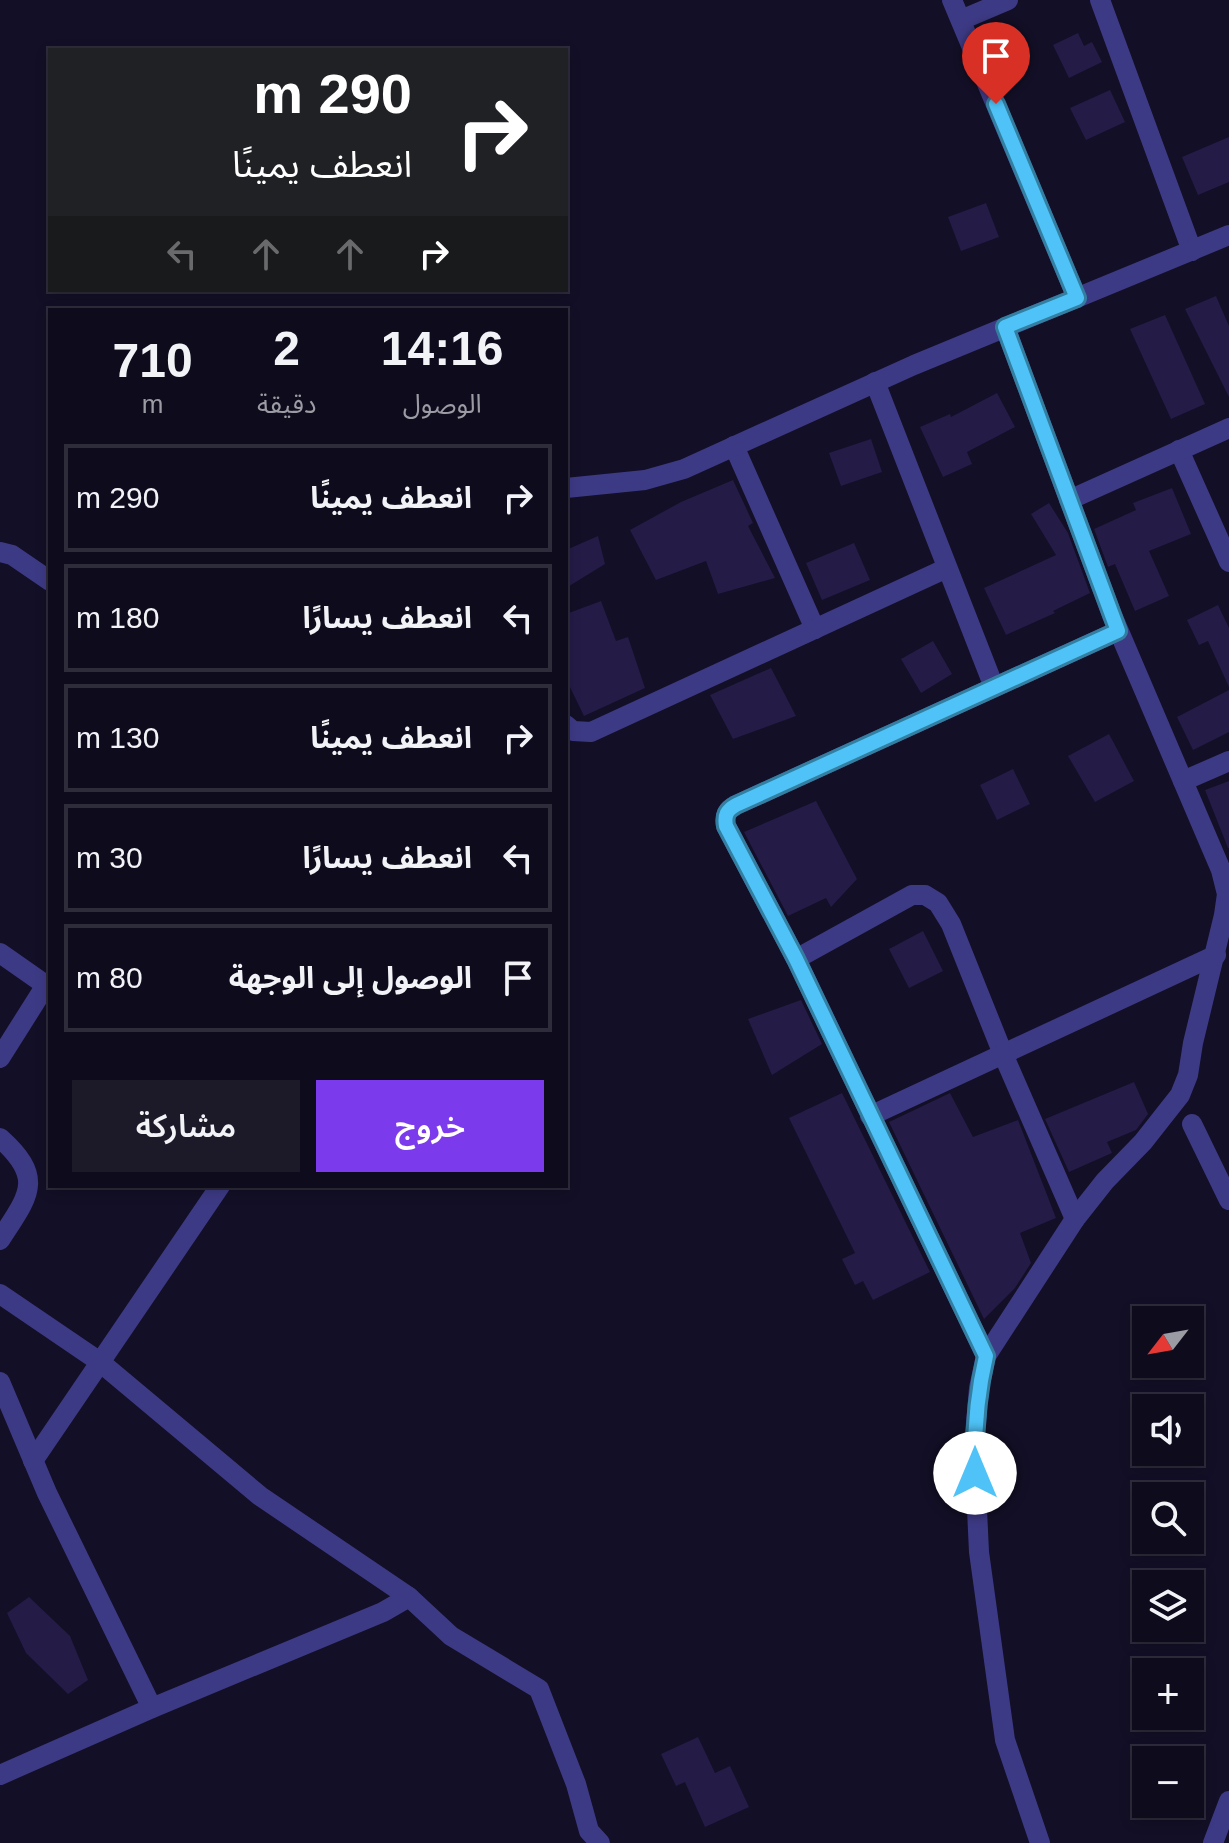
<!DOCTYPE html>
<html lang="ar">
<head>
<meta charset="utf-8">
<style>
  :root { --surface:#0e0b1c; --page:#1c1929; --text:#f1f3f6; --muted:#9b9ba3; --line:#2e2b3b; --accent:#7c3aed }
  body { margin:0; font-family:Arial,"Noto Sans Arabic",sans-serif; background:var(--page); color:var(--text); direction:rtl; height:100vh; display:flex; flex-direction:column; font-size:30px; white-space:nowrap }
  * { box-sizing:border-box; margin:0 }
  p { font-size:26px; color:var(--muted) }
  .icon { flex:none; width:44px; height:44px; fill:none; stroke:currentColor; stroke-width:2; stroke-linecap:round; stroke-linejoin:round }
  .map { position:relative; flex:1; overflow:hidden; direction:ltr }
  .panel { position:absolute; left:48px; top:308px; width:520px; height:880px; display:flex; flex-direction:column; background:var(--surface); border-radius:0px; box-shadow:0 4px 12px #0003,0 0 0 2px var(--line); direction:rtl }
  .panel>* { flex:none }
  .banner { position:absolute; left:48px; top:48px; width:520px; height:244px; border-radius:0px; box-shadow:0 4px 12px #0003,0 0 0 2px var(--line); direction:rtl; background:#202124; color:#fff; overflow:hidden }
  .needle { width:52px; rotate:239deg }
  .tools { position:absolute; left:1132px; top:1306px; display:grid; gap:16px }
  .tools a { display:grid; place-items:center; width:72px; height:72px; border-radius:0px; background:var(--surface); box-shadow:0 4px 12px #0003,0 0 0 2px var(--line); font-size:40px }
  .pin { position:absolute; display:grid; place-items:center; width:68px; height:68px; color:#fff; margin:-82px -34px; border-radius:50% 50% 50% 0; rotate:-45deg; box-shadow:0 0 8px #0007 }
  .pin .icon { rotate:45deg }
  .me { position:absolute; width:88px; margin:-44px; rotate:0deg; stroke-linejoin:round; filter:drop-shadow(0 0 6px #0008) }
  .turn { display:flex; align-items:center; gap:28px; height:168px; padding:0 24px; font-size:36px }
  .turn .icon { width:104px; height:104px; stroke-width:2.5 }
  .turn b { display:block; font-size:56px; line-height:68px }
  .lanes { display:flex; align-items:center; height:76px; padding:0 24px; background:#0003; justify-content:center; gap:40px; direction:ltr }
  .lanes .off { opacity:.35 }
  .eta { display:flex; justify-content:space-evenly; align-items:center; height:136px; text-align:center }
  .eta b { font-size:48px; font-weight:600; line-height:56px }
  .primary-button { display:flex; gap:16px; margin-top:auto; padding:16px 24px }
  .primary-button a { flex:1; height:92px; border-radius:0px; background:var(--accent); color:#fff; font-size:32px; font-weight:600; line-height:92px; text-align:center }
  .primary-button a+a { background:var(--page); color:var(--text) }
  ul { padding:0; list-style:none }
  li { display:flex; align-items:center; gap:24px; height:108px; margin:0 16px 12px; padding:0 8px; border:4px solid var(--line); border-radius:0px }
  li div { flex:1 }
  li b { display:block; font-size:30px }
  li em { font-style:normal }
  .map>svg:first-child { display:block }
  .building { fill:#241b47 }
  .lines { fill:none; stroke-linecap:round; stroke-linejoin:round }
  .street { stroke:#3d3a85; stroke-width:20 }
  .route-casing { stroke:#337fa1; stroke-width:20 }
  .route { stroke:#4fc3f7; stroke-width:14 }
</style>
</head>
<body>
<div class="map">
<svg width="1229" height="1843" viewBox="0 0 1229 1843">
  <rect width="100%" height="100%" fill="#130f26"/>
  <g class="building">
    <path d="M1078 33 1084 46 1092 42 1102 62 1069 78 1053 45Z"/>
    <path d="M1110 90 1125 122 1086 140 1070 108Z"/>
    <path d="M1229 137V182L1198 195 1182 157Z"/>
    <path d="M986 203 999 237 961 251 948 217Z"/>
    <path d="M1216 296 1229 326V397L1185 309Z"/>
    <path d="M1165 315 1205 404 1171 419 1130 329Z"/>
    <path d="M997 393 1015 427 967 452 972 464 943 477 920 427 950 414 951 417Z"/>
    <path d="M871 439 882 472 841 486 829 453Z"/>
    <path d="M733 480 753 523 748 526 775 578 718 594 706 561 656 580 630 530 681 502Z"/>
    <path d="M1172 488 1191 534 1149 551 1169 596 1135 611 1115 564 1108 567 1094 529 1136 510 1133 503Z"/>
    <path d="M1049 503 1068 533 1090 593 1053 611 1055 613 1006 635 984 588 1056 555 1031 514Z"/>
    <path d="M598 536 605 564 566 588V550Z"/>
    <path d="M854 543 870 580 822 600 806 563Z"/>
    <path d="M601 601 616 641 628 637 645 688 584 716 566 679V614Z"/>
    <path d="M1218 605 1229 628V687L1208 641 1199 645 1187 620Z"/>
    <path d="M933 641 952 674 921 693 901 659Z"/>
    <path d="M771 668 796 716 733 739 710 695Z"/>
    <path d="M1229 690V732L1193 750 1177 717Z"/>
    <path d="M1109 734 1134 781 1095 802 1068 756Z"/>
    <path d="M1013 769 1030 804 997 820 980 785Z"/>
    <path d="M1229 781V848H1228L1205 790Z"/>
    <path d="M816 801 857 879 831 907 826 898 788 916 744 832Z"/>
    <path d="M923 931 943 971 909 988 889 949Z"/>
    <path d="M801 1000 822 1044 772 1075 748 1019Z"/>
    <path d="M1134 1082 1148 1114 1136 1130 1107 1142 1112 1153 1069 1172 1045 1119Z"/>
    <path d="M842 1093 930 1272 873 1300 863 1281 855 1285 842 1259 855 1253 789 1118Z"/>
    <path d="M950 1093 973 1137 1018 1120 1056 1218 1020 1233 1031 1263 1015 1288 984 1319 889 1122Z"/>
    <path d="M29 1597 70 1636 88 1680 68 1694 26 1653 7 1613Z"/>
    <path d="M698 1737 715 1773 730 1766 749 1807 705 1827 685 1782 676 1786 661 1754Z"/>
  </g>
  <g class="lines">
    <g class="street">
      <path d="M952 0 1077 298"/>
      <path d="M1100 0 1192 251"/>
      <path d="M961 20 1008 0"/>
      <path d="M1005 327 1112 615 1221 870 1227 894 1224 915 1193 1043 1188 1075 1180 1095 1143 1142 1105 1181 1075 1219 986 1356 979 1388 974 1446 979 1552 1005 1740 1040 1843"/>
      <path d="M875 382 994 687"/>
      <path d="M734 446 815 629"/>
      <path d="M1179 450 1229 562"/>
      <path d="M566 488 645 480 684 469 914 365 1229 235"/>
      <path d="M1069 500 1229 428"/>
      <path d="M0 552 12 555 50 581"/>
      <path d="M566 725 573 731 591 732 947 568"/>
      <path d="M1183 781 1229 761"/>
      <path d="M0 953 50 988"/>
      <path d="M796 959 912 895H925L938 903 951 924 1003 1054 1075 1219"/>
      <path d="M0 1058 46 985"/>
      <path d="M870 1116 1216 955"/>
      <path d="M1192 1124 1229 1200"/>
      <path d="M0 1138C46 1179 28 1196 0 1240"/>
      <path d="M0 1294 100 1362 260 1496 409 1597"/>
      <path d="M986 1356 796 959 726 826C724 815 727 810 736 805L1118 631"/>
      <path d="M0 1382 47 1493 152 1708"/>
      <path d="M33 1461 220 1186"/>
      <path d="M0 1775 152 1708 383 1612 409 1597 451 1636 539 1689 576 1784 589 1831 600 1843"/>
      <path d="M1213 1843 1229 1801"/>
    </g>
  </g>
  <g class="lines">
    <g class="route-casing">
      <path id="route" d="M975 1473C974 1433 977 1394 986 1356L796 959 726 826C724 815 727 810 736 805L1118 631 1005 327 1077 298 996 104"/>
    </g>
    <use href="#route" class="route"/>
  </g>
</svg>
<div class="tools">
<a><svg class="needle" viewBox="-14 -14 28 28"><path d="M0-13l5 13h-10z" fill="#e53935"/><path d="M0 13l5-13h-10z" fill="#9b9ba3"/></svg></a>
<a><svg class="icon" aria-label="sound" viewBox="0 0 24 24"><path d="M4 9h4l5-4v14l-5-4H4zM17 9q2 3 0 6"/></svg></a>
<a><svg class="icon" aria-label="search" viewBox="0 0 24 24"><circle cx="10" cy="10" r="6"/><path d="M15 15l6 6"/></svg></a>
<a><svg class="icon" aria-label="layers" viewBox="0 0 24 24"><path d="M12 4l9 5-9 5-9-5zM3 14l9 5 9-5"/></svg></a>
<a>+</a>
<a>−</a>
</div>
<div class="pin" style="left:996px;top:104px;background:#d93025"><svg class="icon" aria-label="arrive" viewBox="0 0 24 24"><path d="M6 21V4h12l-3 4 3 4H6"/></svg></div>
<svg class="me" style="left:975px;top:1473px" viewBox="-20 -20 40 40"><circle r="19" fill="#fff"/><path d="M0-13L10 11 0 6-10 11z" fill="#4fc3f7"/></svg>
<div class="banner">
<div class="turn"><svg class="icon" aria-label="right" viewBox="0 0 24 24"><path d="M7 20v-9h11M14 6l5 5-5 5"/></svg><div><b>290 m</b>انعطف يمينًا</div></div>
<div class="lanes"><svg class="icon off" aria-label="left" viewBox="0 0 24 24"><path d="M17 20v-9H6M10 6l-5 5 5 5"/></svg><svg class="icon off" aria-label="ahead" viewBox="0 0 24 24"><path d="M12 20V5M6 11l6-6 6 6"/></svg><svg class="icon off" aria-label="ahead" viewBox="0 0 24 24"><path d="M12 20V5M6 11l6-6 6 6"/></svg><svg class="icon" aria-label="right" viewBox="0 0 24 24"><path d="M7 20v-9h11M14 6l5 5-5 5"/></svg></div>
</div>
<section class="panel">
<div class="eta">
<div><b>14:16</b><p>الوصول</p></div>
<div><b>2</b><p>دقيقة</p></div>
<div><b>710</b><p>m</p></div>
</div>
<ul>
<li><svg class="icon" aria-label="right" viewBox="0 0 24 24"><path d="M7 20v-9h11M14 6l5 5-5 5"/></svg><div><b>انعطف يمينًا</b></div><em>290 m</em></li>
<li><svg class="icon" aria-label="left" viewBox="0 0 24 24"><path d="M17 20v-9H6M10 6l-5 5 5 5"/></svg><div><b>انعطف يسارًا</b></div><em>180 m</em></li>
<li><svg class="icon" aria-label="right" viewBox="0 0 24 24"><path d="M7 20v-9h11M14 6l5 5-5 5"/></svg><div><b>انعطف يمينًا</b></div><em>130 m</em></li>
<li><svg class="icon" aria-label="left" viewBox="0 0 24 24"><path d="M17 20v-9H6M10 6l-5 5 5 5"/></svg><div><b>انعطف يسارًا</b></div><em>30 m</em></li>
<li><svg class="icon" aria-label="arrive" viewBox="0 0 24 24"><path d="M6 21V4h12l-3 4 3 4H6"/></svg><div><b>الوصول إلى الوجهة</b></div><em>80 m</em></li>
</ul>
<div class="primary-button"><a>خروج</a><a>مشاركة</a></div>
</section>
</div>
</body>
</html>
